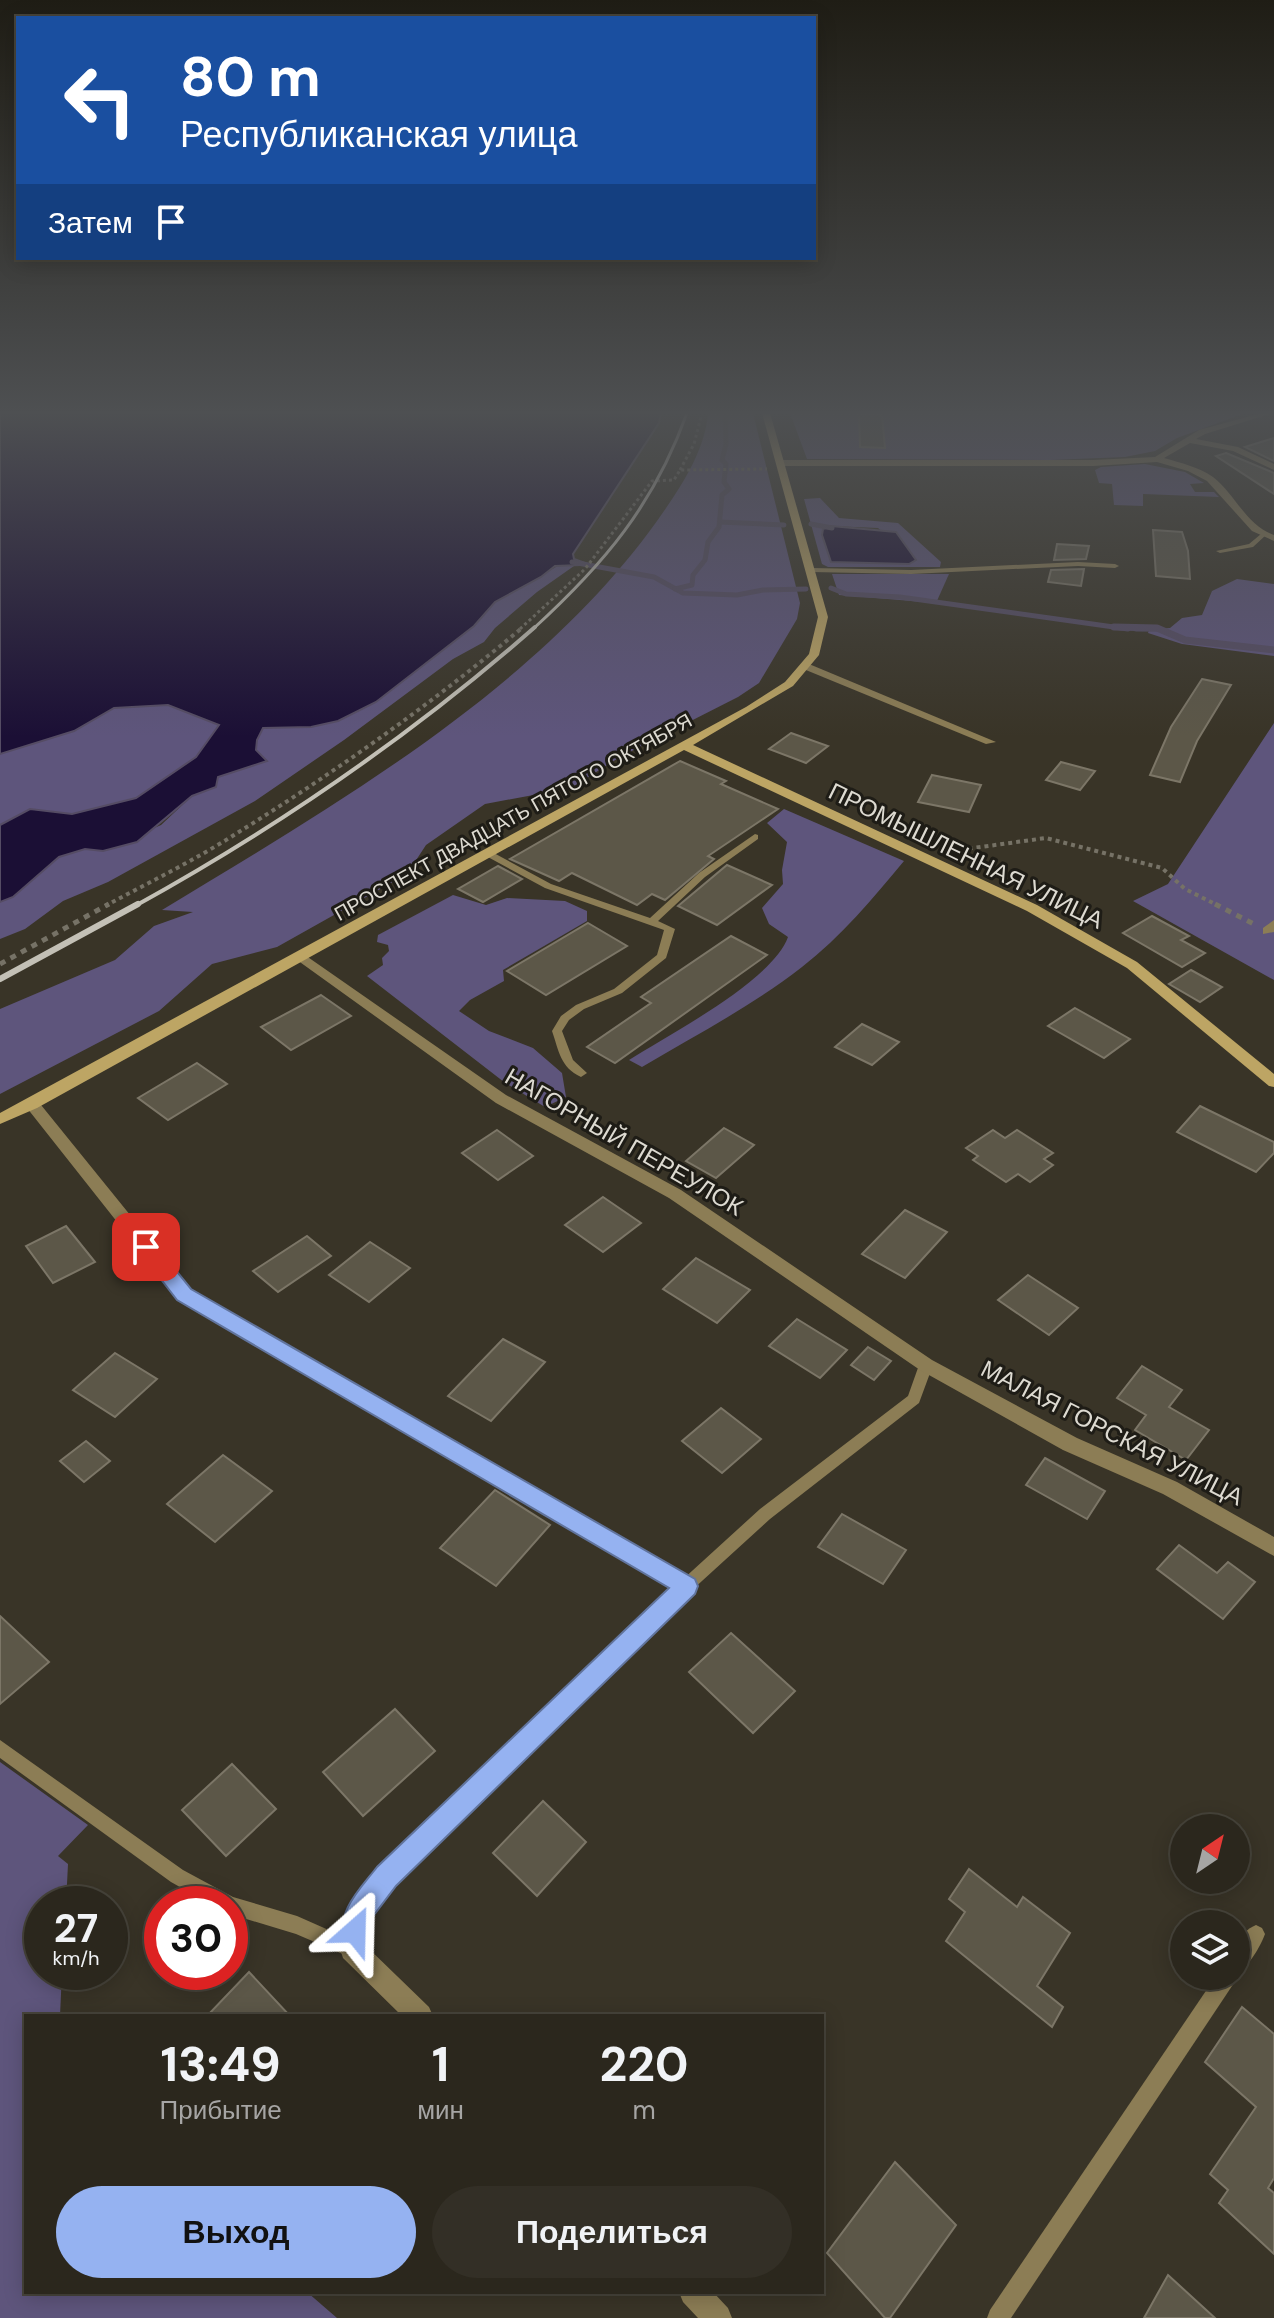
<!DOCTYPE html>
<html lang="ru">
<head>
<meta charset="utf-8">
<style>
  :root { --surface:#2b271d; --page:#332f26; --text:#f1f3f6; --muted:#a6a5a4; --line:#47443b; --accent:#95b2f1 }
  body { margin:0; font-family:"DM Sans",sans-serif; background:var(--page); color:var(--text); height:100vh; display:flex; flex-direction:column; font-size:30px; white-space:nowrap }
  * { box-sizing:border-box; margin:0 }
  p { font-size:26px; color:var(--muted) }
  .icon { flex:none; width:44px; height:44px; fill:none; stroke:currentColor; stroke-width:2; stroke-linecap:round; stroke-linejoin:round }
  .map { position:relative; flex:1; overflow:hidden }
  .sheet { position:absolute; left:24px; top:2014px; width:800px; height:280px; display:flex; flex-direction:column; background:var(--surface); border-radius:0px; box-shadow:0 4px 20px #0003,0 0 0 2px var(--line) }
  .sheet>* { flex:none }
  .top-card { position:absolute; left:16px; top:16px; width:800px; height:244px; border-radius:0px; box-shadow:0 4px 20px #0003,0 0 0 2px var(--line); background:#1a4fa0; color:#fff; overflow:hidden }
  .needle { width:52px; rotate:35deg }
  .buttons { position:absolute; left:1170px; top:1814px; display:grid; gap:16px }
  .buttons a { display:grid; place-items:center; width:80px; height:80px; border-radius:50%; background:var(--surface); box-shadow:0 4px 20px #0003,0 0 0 2px var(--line); font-size:40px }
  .speed { position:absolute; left:24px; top:1886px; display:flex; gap:16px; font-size:40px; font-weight:700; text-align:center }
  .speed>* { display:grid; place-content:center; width:104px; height:104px; border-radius:50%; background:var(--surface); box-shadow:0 4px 20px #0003,0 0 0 2px var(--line); line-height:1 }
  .speed small { font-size:20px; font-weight:400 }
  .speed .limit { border:12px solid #d22; background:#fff; color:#111 }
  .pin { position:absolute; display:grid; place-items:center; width:68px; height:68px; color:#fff; margin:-34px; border-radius:16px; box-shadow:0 4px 12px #0006 }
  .me { position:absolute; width:88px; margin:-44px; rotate:25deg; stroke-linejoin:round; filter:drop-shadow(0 0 6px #0008) }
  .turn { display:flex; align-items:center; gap:28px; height:168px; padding:0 32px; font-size:36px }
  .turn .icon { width:104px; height:104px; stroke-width:2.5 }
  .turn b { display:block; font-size:56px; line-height:68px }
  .then { display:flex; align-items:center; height:76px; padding:0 32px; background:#0003; gap:16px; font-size:30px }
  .eta { display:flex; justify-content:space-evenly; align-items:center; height:136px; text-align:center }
  .eta b { font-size:48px; font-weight:700; line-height:56px }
  .cta { display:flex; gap:16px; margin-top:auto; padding:16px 32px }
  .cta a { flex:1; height:92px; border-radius:48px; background:var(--accent); color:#111; font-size:32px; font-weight:700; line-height:92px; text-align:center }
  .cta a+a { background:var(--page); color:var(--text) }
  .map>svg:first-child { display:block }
  .green { fill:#5e557c; fill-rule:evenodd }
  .water { fill:#1b0f35; stroke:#554c64; stroke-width:2 }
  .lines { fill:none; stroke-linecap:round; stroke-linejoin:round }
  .stream-far1 { stroke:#554c64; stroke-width:5 }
  .stream { stroke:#554c64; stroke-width:7 }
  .building { fill:#5c5748; stroke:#7c7667; stroke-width:2 }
  .path-far2 { stroke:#767266; stroke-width:3; stroke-dasharray:3 3; stroke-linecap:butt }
  .path-far1 { stroke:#767266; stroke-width:4; stroke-dasharray:4 4; stroke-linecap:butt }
  .path { stroke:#767266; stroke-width:5; stroke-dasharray:6 6; stroke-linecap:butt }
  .lane { fill:#8c7d55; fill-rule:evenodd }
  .street { fill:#8c7d55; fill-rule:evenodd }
  .secondary { fill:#bda564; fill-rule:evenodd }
  .rail-far2 { stroke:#c3c0b6; stroke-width:3 }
  .rail-far1 { stroke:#c3c0b6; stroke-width:4 }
  .rail { stroke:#c3c0b6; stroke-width:6 }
  .route { fill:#95b2f1; stroke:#61749d; stroke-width:2 }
  .labels { text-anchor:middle; stroke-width:6; stroke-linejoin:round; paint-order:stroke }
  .far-street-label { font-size:20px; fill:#dddad1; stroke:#1e1c16 }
  .street-label { font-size:24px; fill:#dddad1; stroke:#1e1c16 }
</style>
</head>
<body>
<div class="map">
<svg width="1274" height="2318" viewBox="0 0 1274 2318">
  <rect width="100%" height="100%" fill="#393427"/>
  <g class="green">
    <path d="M708 413H753L800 603 797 619 759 683 738 697 620 757 571 788 485 804 426 845 407 874 277 947 212 964 159 1011 0 1094V1009L115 960 154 926 193 912 162 910C335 805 537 689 657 521 679 490 705 452 708 413Z"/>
    <path d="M790 413H1245L1177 438 1155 451 1125 457 1050 460 807 459Z"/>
    <path d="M1145 464 1185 472 1204 483 1190 484 1195 492H1214L1219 497 1143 494V506L1114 505 1112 484 1099 483 1095 470 1101 467Z"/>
    <path d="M820 498 839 518 898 523 941 562 940 567H828L822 564 804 499ZM831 526 878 528 916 560 909 564 823 529Z"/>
    <path d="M561 564 574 566 537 592 495 628 484 642 453 659 344 740 255 801 108 882 63 901 25 929 0 939V902L13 896 59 857 85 849 103 851 161 825 192 796 216 787 217 777 266 761 256 750V740L263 728 311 727 338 721 376 702 474 626 495 602Z"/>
    <path d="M832 574H949L936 603 839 595Z"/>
    <path d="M1237 579 1274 584V656L1182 644 1148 633 1149 630 1170 628 1182 618 1202 615 1212 591Z"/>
    <path d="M168 705 219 725 196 757 136 798 72 814 30 809 0 825V754L74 731 114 708Z"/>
    <path d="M1274 723V980L1133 901 1168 884Z"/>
    <path d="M784 809 904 861C873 898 841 937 802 967 752 1006 696 1035 642 1067L629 1060C670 1034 772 981 788 937L769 924 762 908 783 884 782 870 787 842 767 823Z"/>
    <path d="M453 895 486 905 507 898 565 901 587 911V921L503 970 504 981 470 1000 459 1011 489 1031 533 1048 562 1073 566 1097 545 1107 504 1082 367 976 383 965 382 958 389 951 388 945 377 942 378 935Z"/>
    <path d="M0 1762 88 1825 58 1856 68 1864 66 1904H42V1972H62L60 2016H26V2292H307L337 2318H0Z"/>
  </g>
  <g class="water">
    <path d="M0 413H661L659 423 573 554 574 559 585 563 581 565 555 566 541 577 495 602 474 626 376 702 338 721 311 727 263 728 257 740 256 750 267 761 218 777 216 787 192 796 137 842 103 851 85 849 59 857 13 897 0 902V825L30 809 72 814 136 798 196 757 219 725 168 705 114 708 74 731 0 754Z"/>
    <path d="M831 526 896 532 916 560 909 564 831 562 822 535 823 529Z"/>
  </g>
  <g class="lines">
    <g class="stream-far1">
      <path d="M720 522 784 525"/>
      <path d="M811 524 832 528"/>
      <path d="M572 562 654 577 683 593 737 595 763 590 806 589"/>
      <path d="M831 588 846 594 900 597 1128 629"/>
      <path d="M675 589 692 585 693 575 705 560 708 542 719 527 722 495 729 489 724 482 726 464 722 460 726 444 725 413"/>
      <path d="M1136 629H1159"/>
    </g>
    <path class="stream" d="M1114 627 1157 628 1185 640 1274 650"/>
  </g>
  <g class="building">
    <path d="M859 414 882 415 885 448 860 447Z"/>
    <path d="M1274 438V461L1245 447Z"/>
    <path d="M1226 453 1274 473V494L1216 456Z"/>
    <path d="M1153 530 1182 532 1188 551 1190 579 1156 576Z"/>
    <path d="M1057 544 1089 546 1086 559 1054 560Z"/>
    <path d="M1084 569 1081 586 1048 582 1051 570Z"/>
    <path d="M1202 679 1231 685 1197 741 1180 782 1150 775 1171 727Z"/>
    <path d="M791 733 828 746 806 763 769 749Z"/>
    <path d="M680 761 726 781 721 784 778 809 708 856 714 859 665 900 652 894 637 905 572 873 559 881 510 859Z"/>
    <path d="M1061 762 1095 771 1080 790 1046 780Z"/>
    <path d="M932 775 981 785 969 812 918 802Z"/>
    <path d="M727 865 772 885 717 925 678 906Z"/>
    <path d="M498 866 522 879 483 902 458 889Z"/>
    <path d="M1152 916 1189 936 1181 940 1205 953 1182 967 1123 933Z"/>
    <path d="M588 923 627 946 546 995 507 971Z"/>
    <path d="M731 936 767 955 615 1063 587 1047 651 1003 641 997Z"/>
    <path d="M1191 970 1222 987 1200 1002 1169 984Z"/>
    <path d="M321 995 351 1016 291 1050 261 1027Z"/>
    <path d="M1075 1008 1130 1039 1104 1058 1048 1026Z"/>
    <path d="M862 1024 899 1042 872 1065 835 1047Z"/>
    <path d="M197 1063 227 1084 168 1120 138 1098Z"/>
    <path d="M1200 1106 1274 1142V1153L1256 1172 1177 1132Z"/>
    <path d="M724 1128 754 1145 716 1178 686 1161Z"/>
    <path d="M497 1130 533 1156 498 1180 462 1153Z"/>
    <path d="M993 1130 1005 1138 1017 1130 1053 1153 1044 1159 1053 1165 1030 1182 1018 1174 1006 1182 973 1160 978 1156 966 1148Z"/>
    <path d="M603 1197 641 1223 603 1252 565 1225Z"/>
    <path d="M905 1210 947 1232 905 1278 862 1254Z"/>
    <path d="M66 1226 95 1262 53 1283 26 1246Z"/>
    <path d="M307 1236 331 1256 278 1292 253 1271Z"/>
    <path d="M370 1242 410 1268 369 1302 329 1275Z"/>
    <path d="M696 1258 750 1290 717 1323 663 1289Z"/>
    <path d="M1028 1275 1078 1308 1049 1335 998 1300Z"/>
    <path d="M797 1319 847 1350 820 1378 769 1346Z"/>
    <path d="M503 1339 545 1362 491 1421 448 1396Z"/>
    <path d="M868 1347 891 1361 874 1380 851 1365Z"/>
    <path d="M115 1353 157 1379 115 1417 73 1390Z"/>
    <path d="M1142 1366 1182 1390 1169 1407 1209 1430 1186 1460 1135 1430 1146 1415 1117 1398Z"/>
    <path d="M721 1408 761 1439 722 1473 682 1441Z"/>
    <path d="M86 1441 110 1461 84 1482 60 1461Z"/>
    <path d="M223 1455 272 1491 215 1542 167 1504Z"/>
    <path d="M1045 1458 1105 1491 1087 1519 1026 1485Z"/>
    <path d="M495 1490 550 1525 496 1586 440 1548Z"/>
    <path d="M842 1514 906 1550 883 1584 818 1547Z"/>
    <path d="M1179 1545 1217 1573 1228 1562 1255 1582 1223 1619 1157 1569Z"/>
    <path d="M0 1616 49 1662 0 1704Z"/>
    <path d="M731 1633 795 1691 753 1733 689 1672Z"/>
    <path d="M395 1709 435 1751 363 1816 323 1772Z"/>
    <path d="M232 1764 276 1809 226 1856 182 1810Z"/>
    <path d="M543 1801 586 1842 537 1896 493 1853Z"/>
    <path d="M969 1869 1017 1907 1023 1897 1070 1933 1037 1986 1063 2007 1052 2027 946 1941 965 1912 949 1899Z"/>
    <path d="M249 1972 290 2016H207Z"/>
    <path d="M1242 2007 1274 2034V2178L1268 2188 1274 2193V2254L1219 2203 1228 2190 1210 2174 1256 2107 1205 2062Z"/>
    <path d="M895 2162 956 2225 890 2318H885L827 2253Z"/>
    <path d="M1168 2275 1215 2318H1144Z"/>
  </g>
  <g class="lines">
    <g class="path-far2">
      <path d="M680 470 694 444 702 413"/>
      <path d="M520 629 585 569 652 481 674 480 680 470 767 469"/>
    </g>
    <g class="path-far1">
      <path d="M953 848 959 850 1046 838 1162 868 1185 889 1219 906"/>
      <path d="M105 906C148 883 193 861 234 835 334 773 433 703 523 627"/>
    </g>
    <g class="path">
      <path d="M1215 904 1254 924"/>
      <path d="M0 964 109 904"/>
    </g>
    <g class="lane">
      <path d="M1261 534 1266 535 1253 547 1220 553 1216 551 1249 544Z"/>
      <path d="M1078 562 1115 564 1119 566 1115 568 1078 566 911 574 812 572 808 570 812 568 911 570Z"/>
      <path d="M755 834 758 835V839L705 877 658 921 675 929 666 958 622 993 584 1009 569 1020 562 1031 573 1060 587 1073 581 1077C560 1067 559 1051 552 1031L561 1016 576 1005 614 989 657 955 664 930 545 888 486 856V852H492L551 884 650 918 699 873Z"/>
      <path d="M926 1360 931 1361 933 1365 919 1403 770 1519 691 1591 686 1593 681 1591 678 1586 681 1581 760 1509 908 1396 919 1365 921 1361Z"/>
      <path d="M0 1740 183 1870 233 1897 297 1916 358 1943 361 1949 358 1955 352 1958 296 1934 230 1914V1904H210L171 1882 0 1758Z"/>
      <path d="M1256 1925 1262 1928 1265 1934C1260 1947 1249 1967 1236 1972 1236 1954 1236 1933 1256 1925Z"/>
      <path d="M1236 1975V1976L1234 1983 1011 2318H987L990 2310 1216 1976Z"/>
    </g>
    <g class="street">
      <path d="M1262 413H1273L1205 434 1196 439 1238 447 1274 464V470L1233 451 1190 443 1164 458C1181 463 1199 467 1213 477 1235 494 1246 525 1274 535V541L1252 531 1207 481 1188 471 1157 462 1093 466H780L776 463 780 460H1093L1155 457 1199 430Z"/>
      <path d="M801 664H809L996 742 986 744 801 668Z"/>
      <path d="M1274 920V932L1263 934V928Z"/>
      <path d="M302 953 506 1095 681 1190 932 1360 1077 1438 1177 1482 1274 1537V1556L1163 1494 1063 1450 920 1370 669 1198 496 1103 297 960 295 957 297 954Z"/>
      <path d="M32 1099 37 1100 190 1289 693 1579 696 1586 693 1593 394 1885 370 1918 365 1945 429 2007 433 2016H402L343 1958C331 1927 360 1892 378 1869L670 1588 178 1299 27 1108 24 1104Z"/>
      <path d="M679 2292H713L728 2308 732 2318H698L683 2302Z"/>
    </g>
    <path class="secondary" d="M762 413H770L828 617 819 655 793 686 693 745 1037 905 1137 962 1274 1074V1087L1269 1086 1127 968 1027 911 684 750 37 1108 0 1124V1113L746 707 785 682 809 654 818 617Z"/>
    <path class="rail-far2" d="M533 629C604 564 654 505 687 413"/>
    <path class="rail-far1" d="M135 906C278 827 412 735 535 627"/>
    <path class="rail" d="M0 979 138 904"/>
  </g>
  <linearGradient id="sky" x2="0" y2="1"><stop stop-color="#1f1d15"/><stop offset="0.56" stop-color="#4e5052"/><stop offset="1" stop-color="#4e5052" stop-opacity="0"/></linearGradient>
  <rect width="1274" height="737" fill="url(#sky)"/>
  <path class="route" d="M146 1240 153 1242 191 1289 695 1579 698 1586 695 1594 396 1886 371 1919 365 1941 355 1945 346 1941C334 1913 361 1888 377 1867L669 1588 177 1300 136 1247Z"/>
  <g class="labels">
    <g class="far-street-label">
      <text transform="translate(513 817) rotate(-29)" y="7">ПРОСПЕКТ ДВАДЦАТЬ ПЯТОГО ОКТЯБРЯ</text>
    </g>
    <g class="street-label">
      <text transform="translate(966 856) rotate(26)" y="8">ПРОМЫШЛЕННАЯ УЛИЦА</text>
      <text transform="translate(624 1142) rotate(30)" y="8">НАГОРНЫЙ ПЕРЕУЛОК</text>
      <text transform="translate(1112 1433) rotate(27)" y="8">МАЛАЯ ГОРСКАЯ УЛИЦА</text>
    </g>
  </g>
</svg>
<div class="buttons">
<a><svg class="needle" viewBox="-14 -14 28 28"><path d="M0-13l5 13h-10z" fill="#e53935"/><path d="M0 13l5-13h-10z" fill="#a6a5a4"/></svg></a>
<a><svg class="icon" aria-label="layers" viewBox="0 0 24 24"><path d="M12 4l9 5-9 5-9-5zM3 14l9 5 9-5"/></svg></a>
</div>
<div class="speed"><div>27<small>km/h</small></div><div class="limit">30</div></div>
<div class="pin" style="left:146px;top:1247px;background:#d93025"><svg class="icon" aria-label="arrive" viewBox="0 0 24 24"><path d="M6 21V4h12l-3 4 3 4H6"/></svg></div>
<svg class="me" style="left:355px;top:1931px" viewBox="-20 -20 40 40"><path d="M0-17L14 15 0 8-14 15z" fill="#95b2f1" stroke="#fff" stroke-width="4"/></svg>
<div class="top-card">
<div class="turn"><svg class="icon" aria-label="left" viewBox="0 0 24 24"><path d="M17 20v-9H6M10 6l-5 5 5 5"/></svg><div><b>80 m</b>Республиканская улица</div></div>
<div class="then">Затем<svg class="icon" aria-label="arrive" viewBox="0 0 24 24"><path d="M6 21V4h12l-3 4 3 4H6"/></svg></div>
</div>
<section class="sheet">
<div class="eta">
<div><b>13:49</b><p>Прибытие</p></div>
<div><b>1</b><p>мин</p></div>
<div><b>220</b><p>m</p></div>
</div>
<div class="cta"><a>Выход</a><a>Поделиться</a></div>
</section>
</div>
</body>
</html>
